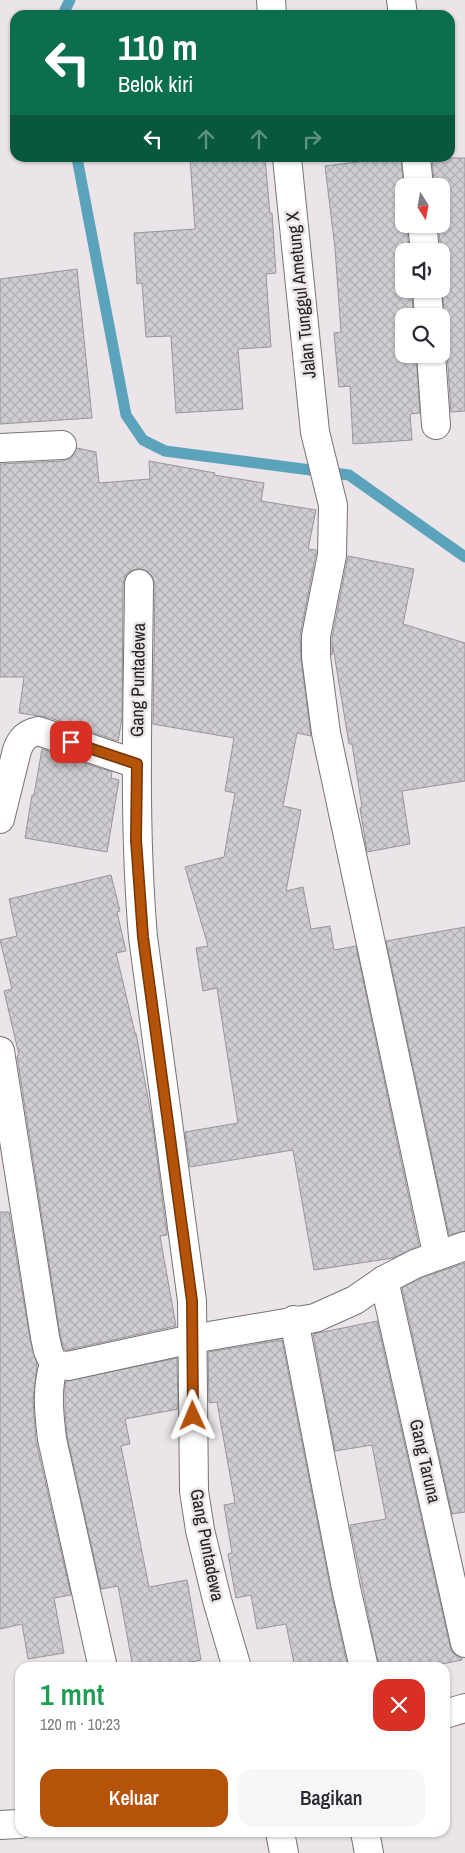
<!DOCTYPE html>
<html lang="id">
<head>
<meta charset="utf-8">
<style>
  :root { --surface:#fff; --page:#f7f7f7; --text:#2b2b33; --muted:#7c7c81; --accent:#b45309 }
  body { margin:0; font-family:"Archivo Narrow",sans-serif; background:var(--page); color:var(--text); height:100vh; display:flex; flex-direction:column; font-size:19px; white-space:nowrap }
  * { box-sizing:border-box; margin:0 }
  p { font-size:16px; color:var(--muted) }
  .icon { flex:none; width:28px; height:28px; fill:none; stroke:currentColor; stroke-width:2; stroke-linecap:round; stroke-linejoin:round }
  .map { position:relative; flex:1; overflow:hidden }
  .panel { position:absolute; left:15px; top:1662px; width:435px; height:175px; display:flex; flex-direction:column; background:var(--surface); border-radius:15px; box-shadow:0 1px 4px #0004 }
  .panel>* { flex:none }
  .banner { position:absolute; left:10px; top:10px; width:445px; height:152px; border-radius:15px; box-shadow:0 1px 4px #0004; background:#0b6e4f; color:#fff; overflow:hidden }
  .needle { width:32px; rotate:169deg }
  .controls { position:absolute; left:395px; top:178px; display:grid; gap:10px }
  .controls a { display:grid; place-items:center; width:55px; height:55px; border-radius:10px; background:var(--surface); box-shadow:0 1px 4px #0004; font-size:25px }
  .pin { position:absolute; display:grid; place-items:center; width:42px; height:42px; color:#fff; margin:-21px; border-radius:10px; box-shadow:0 2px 8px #0006 }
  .me { position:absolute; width:55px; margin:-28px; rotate:359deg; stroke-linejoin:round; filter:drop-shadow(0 0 4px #0008) }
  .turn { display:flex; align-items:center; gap:18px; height:105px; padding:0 25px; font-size:22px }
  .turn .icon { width:65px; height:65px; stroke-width:2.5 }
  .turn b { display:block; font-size:35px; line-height:42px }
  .lanes { display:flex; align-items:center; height:48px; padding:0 25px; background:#0003; justify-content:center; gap:25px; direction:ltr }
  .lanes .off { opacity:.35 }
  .round { display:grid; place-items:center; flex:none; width:52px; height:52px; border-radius:15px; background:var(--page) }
  .head { display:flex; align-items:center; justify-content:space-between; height:85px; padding:0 25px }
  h1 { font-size:30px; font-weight:600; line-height:38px; color:#1e9e55 }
  .primary-button { display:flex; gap:10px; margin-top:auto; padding:10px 25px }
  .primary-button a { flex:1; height:58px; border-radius:15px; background:var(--accent); color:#fff; font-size:20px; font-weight:600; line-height:58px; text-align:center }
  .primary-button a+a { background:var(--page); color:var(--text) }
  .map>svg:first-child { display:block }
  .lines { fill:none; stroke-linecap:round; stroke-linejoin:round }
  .stream { stroke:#5ba2bb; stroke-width:11 }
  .building { fill:url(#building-cross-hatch); stroke:#98959a }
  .street-casing { stroke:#777377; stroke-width:30 }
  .secondary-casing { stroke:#777377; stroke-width:30 }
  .street { stroke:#fff; stroke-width:28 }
  .secondary { stroke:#fff; stroke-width:28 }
  .route-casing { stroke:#753606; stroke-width:12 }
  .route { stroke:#b45309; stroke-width:9 }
  .labels { text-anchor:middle; stroke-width:5; stroke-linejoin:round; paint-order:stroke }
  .street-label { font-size:18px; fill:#232123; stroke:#ebe5ea }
</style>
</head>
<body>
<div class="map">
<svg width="465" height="1853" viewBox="0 0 465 1853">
  <defs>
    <pattern id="building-cross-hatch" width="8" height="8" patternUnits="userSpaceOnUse" patternTransform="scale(1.25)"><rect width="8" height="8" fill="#cfccd2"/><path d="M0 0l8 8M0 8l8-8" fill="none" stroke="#b1afb4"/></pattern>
  </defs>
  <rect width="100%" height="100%" fill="#ebe5ea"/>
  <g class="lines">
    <g class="stream">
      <path d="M65 15V10L70 0"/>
      <path d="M77 158 126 415 143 440 165 451 349 475 465 557"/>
    </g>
  </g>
  <g class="building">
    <path d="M190 158H265L270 214 272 213 276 273 266 274 271 347 238 349 243 409 176 413 171 336 146 337 142 283 137 284 134 233 195 229Z"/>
    <path d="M389 158H401L404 189V224H407L409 251H404V289H412L413 316H404V354H416L420 413 410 414 412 440 353 444 350 386 339 387 334 333 341 332 335 248 325 166Z"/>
    <path d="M432 158H465V411L451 412 447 353 441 343V325L445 315 441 284V251L438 224H441V186H434Z"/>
    <path d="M77 269 92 418 0 424V279Z"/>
    <path d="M77 448 96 452 99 483 150 479 149 461 215 473 214 475 264 483 261 501 316 510 308 549 316 550V553L300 636 301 659 311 736 297 733 283 806 301 810 286 891 303 887 311 929 330 926 334 950 356 946 419 1246 393 1258 314 1270 293 1150 190 1167 185 1132 238 1123 217 988 203 991 196 948 208 946 185 867 224 857 235 793 225 791 234 738 153 724 155 584 152 576 147 571 140 568 131 571 125 576 123 584 122 719 118 741 47 717 19 713 24 677H0V464L63 461 71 458Z"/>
    <path d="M348 556 414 569 403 624 465 643V781L402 791 410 844 367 852 360 808 362 807 352 744H349L333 647 332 655V638Z"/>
    <path d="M42 749 112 772 111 778 119 780 107 852 25 838 32 795H34Z"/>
    <path d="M111 875 120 911 117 912 126 951 116 953 135 1033H136L152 1120 167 1235 160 1236 176 1326 67 1350H65L63 1346 60 1334 17 1056 19 1055 4 991 12 989 0 940 17 936 9 899Z"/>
    <path d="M465 927V1231L449 1235 386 941Z"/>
    <path d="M0 1212H9L30 1339 37 1365 33 1401 36 1441 71 1595 54 1598 64 1653 28 1659 22 1624 0 1629Z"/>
    <path d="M465 1263V1512L452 1514 402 1288 421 1278Z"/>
    <path d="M377 1321 450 1646 453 1653 462 1658V1660L422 1668H379L350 1525 386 1519 372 1445 335 1451 313 1334Z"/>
    <path d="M282 1340 331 1591 348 1668H295L286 1624 257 1629 251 1595 236 1598 228 1554 232 1553 224 1505 235 1503 217 1402 209 1403 208 1352Z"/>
    <path d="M177 1358 178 1409 125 1419 130 1444 121 1446 149 1587 187 1580 201 1660 160 1668H133L118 1586 101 1589 67 1436 65 1410V1385L66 1381Z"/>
  </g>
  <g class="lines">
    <g class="street-casing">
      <g id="street">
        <path d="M271 0 272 15"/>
        <path d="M401 0 403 15"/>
        <path d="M287 158 315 432 333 505 332 555 316 636V657L326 733 437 1253"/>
        <path d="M416 158 419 186"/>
        <path d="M422 224 425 251"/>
        <path d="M427 289 429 316"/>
        <path d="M431 354 436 425"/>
        <path d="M0 448 62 445"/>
        <path d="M139 584C138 702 133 819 143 937L192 1301 194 1491 200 1530 217 1600 237 1668"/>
        <path d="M0 819 17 750C21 739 26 734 38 731L137 764"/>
        <path d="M0 1051 45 1337 48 1351 54 1364 68 1366 192 1339 315 1318 355 1300 384 1280 415 1264 465 1246"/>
        <path d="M384 1280 465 1643"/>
        <path d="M294 1320 346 1588 364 1668"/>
        <path d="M54 1364C46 1389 49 1413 52 1439L103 1668"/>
        <path d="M280 1832 284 1853"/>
        <path d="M365 1832 369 1853"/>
      </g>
    </g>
    <g class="secondary-casing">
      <g id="secondary">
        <path d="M445 1714 465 1708"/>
        <path d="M0 1825 20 1824"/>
      </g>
    </g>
    <use href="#street" class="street"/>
    <use href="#secondary" class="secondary"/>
  </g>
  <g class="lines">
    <g class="route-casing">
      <path id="route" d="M71 742 137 764 136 840 143 937 192 1301 193 1416"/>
    </g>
    <use href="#route" class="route"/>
  </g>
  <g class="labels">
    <g class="street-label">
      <text transform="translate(301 295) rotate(-96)" y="6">Jalan Tunggul Ametung X</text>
      <text transform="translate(138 680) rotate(-89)" y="6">Gang Puntadewa</text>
      <text transform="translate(425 1461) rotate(77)" y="6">Gang Taruna</text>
      <text transform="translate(207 1545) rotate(79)" y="6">Gang Puntadewa</text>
    </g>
  </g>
</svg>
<div class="controls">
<a><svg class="needle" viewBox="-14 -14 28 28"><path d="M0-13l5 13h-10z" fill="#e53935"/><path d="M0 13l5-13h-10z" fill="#7c7c81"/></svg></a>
<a><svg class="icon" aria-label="sound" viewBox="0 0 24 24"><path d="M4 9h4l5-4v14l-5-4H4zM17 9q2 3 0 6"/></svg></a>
<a><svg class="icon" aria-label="search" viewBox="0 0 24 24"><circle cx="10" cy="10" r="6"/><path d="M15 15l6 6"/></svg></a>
</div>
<div class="pin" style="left:71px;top:742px;background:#d93025"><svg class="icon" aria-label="arrive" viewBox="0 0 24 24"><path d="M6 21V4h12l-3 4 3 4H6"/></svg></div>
<svg class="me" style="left:193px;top:1416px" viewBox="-20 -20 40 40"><path d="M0-17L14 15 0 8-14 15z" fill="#b45309" stroke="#fff" stroke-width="4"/></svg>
<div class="banner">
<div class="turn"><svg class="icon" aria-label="left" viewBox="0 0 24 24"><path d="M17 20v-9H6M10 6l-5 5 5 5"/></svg><div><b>110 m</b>Belok kiri</div></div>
<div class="lanes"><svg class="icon" aria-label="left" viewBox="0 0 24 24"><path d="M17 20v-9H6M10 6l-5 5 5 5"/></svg><svg class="icon off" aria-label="ahead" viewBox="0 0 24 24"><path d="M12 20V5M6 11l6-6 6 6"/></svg><svg class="icon off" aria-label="ahead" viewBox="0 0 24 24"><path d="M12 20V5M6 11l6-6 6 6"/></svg><svg class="icon off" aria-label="right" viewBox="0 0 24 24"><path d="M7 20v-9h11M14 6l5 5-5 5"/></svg></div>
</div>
<section class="panel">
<div class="head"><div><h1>1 mnt</h1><p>120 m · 10:23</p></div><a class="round" style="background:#d93025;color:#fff"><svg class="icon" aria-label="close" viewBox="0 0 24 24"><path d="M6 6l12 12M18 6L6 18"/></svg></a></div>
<div class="primary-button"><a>Keluar</a><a>Bagikan</a></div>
</section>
</div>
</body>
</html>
